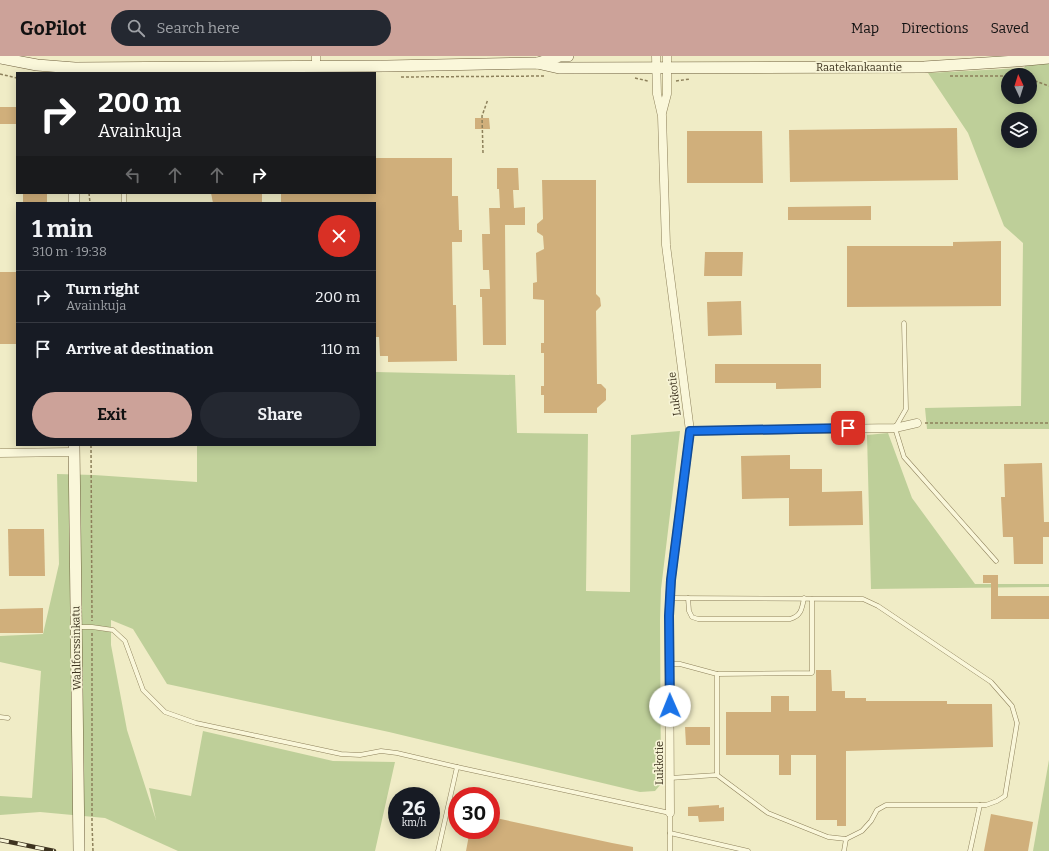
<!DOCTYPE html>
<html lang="en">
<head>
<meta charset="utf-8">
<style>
  :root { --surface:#171b24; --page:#242831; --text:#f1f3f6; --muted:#9ea1a6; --line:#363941; --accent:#cca299 }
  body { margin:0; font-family:Bitter,serif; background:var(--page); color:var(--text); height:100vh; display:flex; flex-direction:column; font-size:15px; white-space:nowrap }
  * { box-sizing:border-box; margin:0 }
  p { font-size:13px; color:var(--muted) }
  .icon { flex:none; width:22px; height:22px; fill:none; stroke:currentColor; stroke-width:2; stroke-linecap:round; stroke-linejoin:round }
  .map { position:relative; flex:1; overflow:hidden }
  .details { position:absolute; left:16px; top:146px; width:360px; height:244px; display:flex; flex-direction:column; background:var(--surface); border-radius:0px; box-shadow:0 2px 10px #0003 }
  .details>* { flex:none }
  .hud { position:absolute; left:16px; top:16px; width:360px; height:122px; border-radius:0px; box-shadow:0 2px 10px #0003; background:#202124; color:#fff; overflow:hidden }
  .needle { width:26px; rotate:356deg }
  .controls { position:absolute; left:1001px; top:12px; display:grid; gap:8px }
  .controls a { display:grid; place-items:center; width:36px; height:36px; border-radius:50%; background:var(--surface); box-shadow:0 2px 10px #0003; font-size:20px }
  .speed { position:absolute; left:388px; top:731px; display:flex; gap:8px; font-size:20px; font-weight:700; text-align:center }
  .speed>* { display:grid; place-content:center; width:52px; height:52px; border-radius:50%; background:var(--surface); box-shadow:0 2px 10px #0003; line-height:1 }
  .speed small { font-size:10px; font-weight:400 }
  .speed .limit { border:6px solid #d22; background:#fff; color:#111 }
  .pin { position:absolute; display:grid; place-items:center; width:34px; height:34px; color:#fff; margin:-17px; border-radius:8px; box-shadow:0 2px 6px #0006 }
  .me { position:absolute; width:44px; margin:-22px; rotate:359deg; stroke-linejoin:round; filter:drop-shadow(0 0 3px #0008) }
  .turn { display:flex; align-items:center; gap:14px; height:84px; padding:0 16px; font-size:18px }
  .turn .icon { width:52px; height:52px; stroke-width:2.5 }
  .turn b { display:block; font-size:28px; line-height:34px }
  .lanes { display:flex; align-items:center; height:38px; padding:0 16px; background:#0003; justify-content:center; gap:20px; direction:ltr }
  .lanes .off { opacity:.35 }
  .round { display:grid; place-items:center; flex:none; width:42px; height:42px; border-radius:21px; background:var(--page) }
  .head { display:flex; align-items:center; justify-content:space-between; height:68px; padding:0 16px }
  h1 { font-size:24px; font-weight:700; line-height:30px }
  .button { display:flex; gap:8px; margin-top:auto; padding:8px 16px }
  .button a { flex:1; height:46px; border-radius:24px; background:var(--accent); color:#111; font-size:16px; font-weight:700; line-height:46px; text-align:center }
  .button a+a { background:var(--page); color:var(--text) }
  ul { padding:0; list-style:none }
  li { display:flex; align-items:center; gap:12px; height:52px; padding:0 16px; border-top:1px solid var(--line) }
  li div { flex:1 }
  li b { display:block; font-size:15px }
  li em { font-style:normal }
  header { display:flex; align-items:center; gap:24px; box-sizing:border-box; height:56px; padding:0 20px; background:var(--accent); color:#111 }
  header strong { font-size:19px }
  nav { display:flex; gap:22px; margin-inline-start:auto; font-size:14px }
  .search { width:280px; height:36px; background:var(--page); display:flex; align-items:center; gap:10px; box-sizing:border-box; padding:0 14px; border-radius:22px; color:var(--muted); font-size:15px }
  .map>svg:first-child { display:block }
  .green { fill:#becf99; fill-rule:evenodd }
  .building { fill:#d0af7b }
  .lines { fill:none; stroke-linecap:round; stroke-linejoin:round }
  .lane-casing { stroke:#8d805b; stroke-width:5 }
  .street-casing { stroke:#8d805b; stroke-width:9 }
  .secondary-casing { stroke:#6f603e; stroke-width:12 }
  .path { stroke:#8d805b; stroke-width:1.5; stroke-dasharray:3 2; stroke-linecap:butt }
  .lane { stroke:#faf7da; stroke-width:4 }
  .street { stroke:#faf7da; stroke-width:8 }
  .secondary { stroke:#faf7da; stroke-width:11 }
  .rail-casing { stroke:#3d331f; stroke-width:4.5 }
  .rail { stroke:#f7f4d6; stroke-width:3; stroke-dasharray:9; stroke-linecap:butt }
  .route-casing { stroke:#114b97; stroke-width:10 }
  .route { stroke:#1a73e8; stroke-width:7 }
  .labels { text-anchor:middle; stroke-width:3.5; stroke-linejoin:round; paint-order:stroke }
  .street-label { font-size:11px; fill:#3d331f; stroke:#f7f4d6 }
</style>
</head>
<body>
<header>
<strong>GoPilot</strong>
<div class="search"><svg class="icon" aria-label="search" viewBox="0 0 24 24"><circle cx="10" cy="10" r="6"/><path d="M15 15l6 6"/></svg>Search here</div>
<nav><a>Map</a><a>Directions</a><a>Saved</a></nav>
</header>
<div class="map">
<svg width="1049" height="795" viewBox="0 0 1049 795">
  <rect width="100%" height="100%" fill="#f0ecc6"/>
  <g class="green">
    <path d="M1031 0H1049V373H927L925 352 1021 350 1023 187 1004 170 968 77 928 17 1024 12ZM1008 19H1030V41H1008ZM1008 63H1030V85H1008Z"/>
    <path d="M375 316 515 319 517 377 588 378 586 535 630 536 631 379 680 375 661 533 660 564 661 728 655 735 640 736 389 676 167 628 133 573 111 564V589L127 674 156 764 149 732 191 740 203 675 333 705 395 706 375 795H178L105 762 40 756 0 759V740L32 742 41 615 0 606V580L43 578 59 508 57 418 94 419 197 426V389H375Z"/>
    <path d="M888 377 912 442 975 528H1049V531L871 533 867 379Z"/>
    <path d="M1049 704V795H1033Z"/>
  </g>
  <g class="building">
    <rect x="0" y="51" width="17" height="17"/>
    <path d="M475 62H489L490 73H475Z"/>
    <path d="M957 72 958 124 790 126 789 74Z"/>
    <path d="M687 75H762L763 127H687Z"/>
    <path d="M375 102H452V140H458L459 174H462V186H452L453 249H456L457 305 388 306V300H380L379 281H375V147H281V137H375Z"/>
    <path d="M497 112H518L519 134H513L514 152 525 151V169H505L506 289H483L482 241H480V233H490L489 214H483L482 178H490L489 152H500L499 133H497Z"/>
    <path d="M542 124H596V238L600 242 601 250 596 255 597 328H601L606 333V344L597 352V357H544V339H541V330H544V297H541V287H544V244L533 243V227L537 226 536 197 544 193 543 180 537 176V168L543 163Z"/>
    <rect x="23" y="137" width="24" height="10"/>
    <path d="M211 137H262V147H213Z"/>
    <path d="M871 150V164H788V151Z"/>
    <path d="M1001 185V250L847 251V190H953V186Z"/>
    <path d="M705 196H743L742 220H704Z"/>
    <rect x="0" y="216" width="17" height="72"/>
    <path d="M741 245 742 279 708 280 707 246Z"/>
    <path d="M715 308H821V332L776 333V327H715Z"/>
    <path d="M790 399V413H822V436L862 435 863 469 789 470V442L742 443 741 400Z"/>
    <path d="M1042 407 1044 466H1049V481H1043V508H1014L1013 481H1003L1001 441H1005L1004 408Z"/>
    <path d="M8 473H44L45 520H9Z"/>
    <path d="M983 519H998V540H1049V563H991V527H983Z"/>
    <path d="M43 552V577H0V553Z"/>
    <path d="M816 614H831L832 635H845V642H866V645H947V648H992L993 691 846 695V770H837V764H816V699H791V719H779V699H726V656H771V640H789V655H816Z"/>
    <path d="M685 671H710V689H686Z"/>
    <path d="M719 749V752L724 751V765L699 766 698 760H688V751Z"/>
    <path d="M991 758 1033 766 1028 795H984Z"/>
    <path d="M491 761 612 787 633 791V795H466L470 774H491Z"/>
  </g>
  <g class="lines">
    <g class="lane-casing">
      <g id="lane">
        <path d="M124 137V147"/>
        <path d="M904 267 906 353 895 372 904 401 996 505"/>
        <path d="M670 542 863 543 878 550 991 626 1012 650 1017 667 1005 740 997 745 986 749H886L877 754 871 765 862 775 846 783 828 781 768 757 717 719 670 722"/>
        <path d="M688 542 689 555 692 561 698 563H790C801 560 802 553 804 542"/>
        <path d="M77 571H92L113 574 125 585 143 634 165 656 196 667 341 698 360 699 381 695 397 697 457 711 670 757V795"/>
        <path d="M669 608H680L717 618"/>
        <path d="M0 661 8 662"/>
        <path d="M717 719V618L812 617V543"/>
        <path d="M670 777 748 795"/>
        <path d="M438 795 457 711"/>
        <path d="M844 795 846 783"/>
        <path d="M970 795 980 749"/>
      </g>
    </g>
    <g class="street-casing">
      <g id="street">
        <path d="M656 0 657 38 662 60 666 189 690 375 671 524 669 560 670 757"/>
        <path d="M316 10V0"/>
        <path d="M662 57 667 38V0"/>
        <path d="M690 375 895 372 917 367"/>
        <path d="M0 397 74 396"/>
      </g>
    </g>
    <g class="secondary-casing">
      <g id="secondary">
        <path d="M0 2 37 9 75 12 387 10 537 7 559 12 924 11 1016 5 1049 2"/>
        <path d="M538 7 560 0H568"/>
        <path d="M74 147V137"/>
        <path d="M74 389 79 795"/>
      </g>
    </g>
    <g class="path">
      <path d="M0 18 17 22"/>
      <path d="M950 20H1008"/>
      <path d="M401 21 545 20"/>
      <path d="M635 22 648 25"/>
      <path d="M1030 23 1049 30"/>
      <path d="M676 25 690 23"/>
      <path d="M483 97 482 60 488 43"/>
      <path d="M89 137 90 147"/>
      <path d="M925 367H1049"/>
      <path d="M91 389 92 565"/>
      <path d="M92 577V768L93 795"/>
    </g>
    <use href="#lane" class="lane"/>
    <use href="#street" class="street"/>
    <use href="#secondary" class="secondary"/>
    <g class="rail-casing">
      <path id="rail" d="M0 784 54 795"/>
    </g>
    <use href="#rail" class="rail"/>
  </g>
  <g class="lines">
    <g class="route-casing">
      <path id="route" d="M670 650 669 560 671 524 690 375 848 372"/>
    </g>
    <use href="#route" class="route"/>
  </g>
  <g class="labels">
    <g class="street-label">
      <text x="859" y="15">Raatekankaantie</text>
      <text transform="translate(674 338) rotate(-97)" y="4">Lukkotie</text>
      <text transform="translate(76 592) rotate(-91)" y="4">Wahlforssinkatu</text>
      <text transform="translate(659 707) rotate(-90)" y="4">Lukkotie</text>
    </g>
  </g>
</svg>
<div class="controls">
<a><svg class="needle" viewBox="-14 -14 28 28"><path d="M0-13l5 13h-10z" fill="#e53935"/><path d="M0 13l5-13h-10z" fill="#9ea1a6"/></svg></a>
<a><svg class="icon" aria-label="layers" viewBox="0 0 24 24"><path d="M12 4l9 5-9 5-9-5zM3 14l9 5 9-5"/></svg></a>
</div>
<div class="speed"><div>26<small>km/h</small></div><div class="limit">30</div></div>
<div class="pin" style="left:848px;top:372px;background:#d93025"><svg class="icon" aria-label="arrive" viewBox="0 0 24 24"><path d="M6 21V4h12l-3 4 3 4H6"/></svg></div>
<svg class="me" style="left:670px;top:650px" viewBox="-20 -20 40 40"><circle r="19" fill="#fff"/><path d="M0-13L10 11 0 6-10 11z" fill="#1a73e8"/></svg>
<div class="hud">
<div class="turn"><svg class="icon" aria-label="right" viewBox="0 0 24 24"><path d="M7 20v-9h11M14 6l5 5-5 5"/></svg><div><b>200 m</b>Avainkuja</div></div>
<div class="lanes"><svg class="icon off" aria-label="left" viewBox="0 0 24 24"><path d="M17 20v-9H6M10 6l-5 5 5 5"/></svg><svg class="icon off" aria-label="ahead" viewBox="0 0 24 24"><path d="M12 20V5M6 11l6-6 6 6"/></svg><svg class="icon off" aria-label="ahead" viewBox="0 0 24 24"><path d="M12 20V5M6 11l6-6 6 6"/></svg><svg class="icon" aria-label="right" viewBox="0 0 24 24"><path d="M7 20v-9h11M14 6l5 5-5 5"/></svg></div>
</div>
<section class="details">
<div class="head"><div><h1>1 min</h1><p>310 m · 19:38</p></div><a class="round" style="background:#d93025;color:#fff"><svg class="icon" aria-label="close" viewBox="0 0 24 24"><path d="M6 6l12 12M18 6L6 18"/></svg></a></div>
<ul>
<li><svg class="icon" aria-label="right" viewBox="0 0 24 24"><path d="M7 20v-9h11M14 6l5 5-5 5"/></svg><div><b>Turn right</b><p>Avainkuja</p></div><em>200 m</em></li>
<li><svg class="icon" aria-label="arrive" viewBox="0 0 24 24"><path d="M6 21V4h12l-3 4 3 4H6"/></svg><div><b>Arrive at destination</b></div><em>110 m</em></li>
</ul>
<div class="button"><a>Exit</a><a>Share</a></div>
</section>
</div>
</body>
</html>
